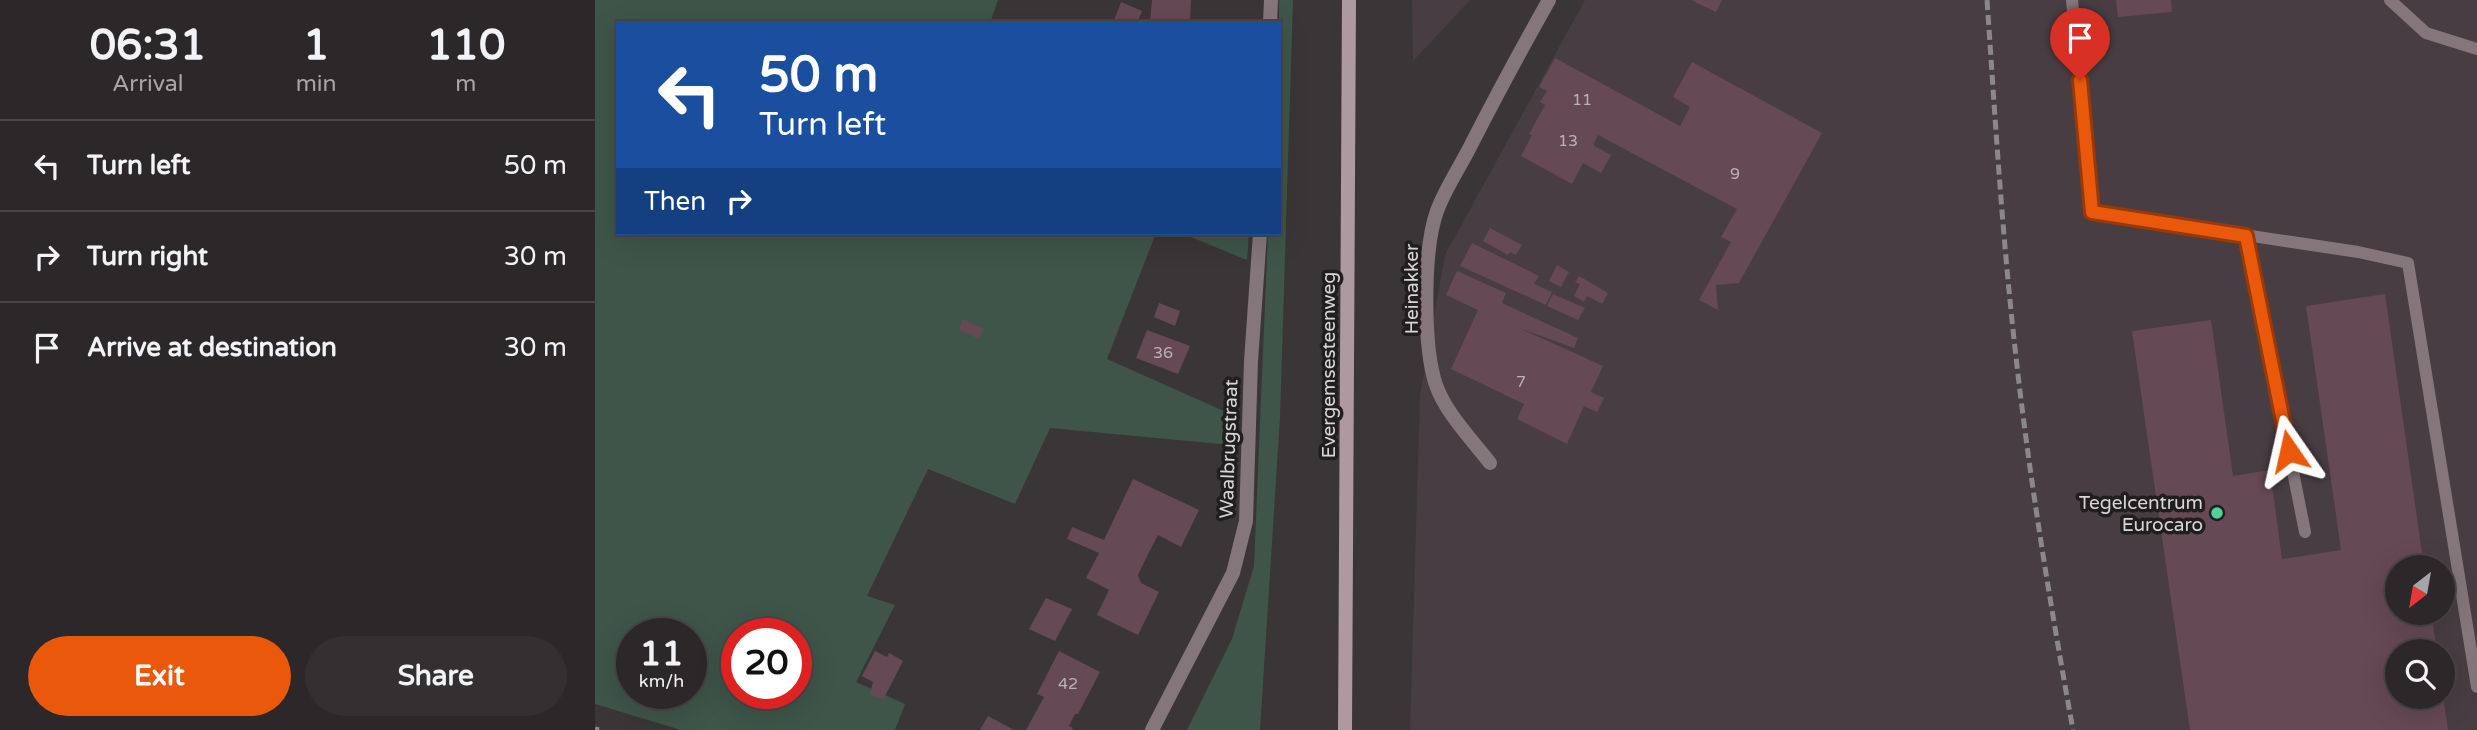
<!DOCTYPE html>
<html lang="en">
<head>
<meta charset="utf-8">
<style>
  :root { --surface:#2c282a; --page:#343032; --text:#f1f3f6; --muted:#a6a6a8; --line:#484447; --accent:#ea580c }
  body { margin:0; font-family:"Varela Round",sans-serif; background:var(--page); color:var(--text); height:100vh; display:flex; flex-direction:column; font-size:26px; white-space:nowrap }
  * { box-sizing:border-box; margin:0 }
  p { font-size:23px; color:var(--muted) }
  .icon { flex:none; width:38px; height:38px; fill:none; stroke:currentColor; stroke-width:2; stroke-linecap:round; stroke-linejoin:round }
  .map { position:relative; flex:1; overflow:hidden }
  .side { display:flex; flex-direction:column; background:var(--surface); width:595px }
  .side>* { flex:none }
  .hud { position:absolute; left:21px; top:21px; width:665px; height:214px; border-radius:0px; box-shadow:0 7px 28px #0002,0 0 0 2px var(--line); background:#1a4fa0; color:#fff; overflow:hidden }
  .needle { width:46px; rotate:211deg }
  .fabs { position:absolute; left:1790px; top:555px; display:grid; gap:14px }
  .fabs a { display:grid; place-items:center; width:70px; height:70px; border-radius:50%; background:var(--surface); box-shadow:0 7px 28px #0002,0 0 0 2px var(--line); font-size:35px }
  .speed { position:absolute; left:21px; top:618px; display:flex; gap:14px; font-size:35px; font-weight:700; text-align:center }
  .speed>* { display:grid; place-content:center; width:91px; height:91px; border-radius:50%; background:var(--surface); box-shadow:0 7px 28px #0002,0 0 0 2px var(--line); line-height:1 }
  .speed small { font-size:18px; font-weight:400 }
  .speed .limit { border:10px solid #d22; background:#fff; color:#111 }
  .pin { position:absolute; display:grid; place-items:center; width:60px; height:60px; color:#fff; margin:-72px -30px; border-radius:50% 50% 50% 0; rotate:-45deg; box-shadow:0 0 7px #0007 }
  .pin .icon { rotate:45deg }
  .me { position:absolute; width:77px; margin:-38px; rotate:349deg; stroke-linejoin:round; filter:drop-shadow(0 0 5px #0008) }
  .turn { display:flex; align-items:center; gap:24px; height:147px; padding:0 28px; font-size:32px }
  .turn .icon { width:91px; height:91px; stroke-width:2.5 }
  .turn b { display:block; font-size:49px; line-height:60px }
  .then { display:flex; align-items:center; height:66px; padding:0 28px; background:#0003; gap:14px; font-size:26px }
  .eta { display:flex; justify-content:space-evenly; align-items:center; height:119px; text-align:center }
  .eta b { font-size:42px; font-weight:800; line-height:49px }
  .action { display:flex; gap:14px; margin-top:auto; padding:14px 28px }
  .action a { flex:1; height:80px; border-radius:42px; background:var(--accent); color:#fff; font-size:28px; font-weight:800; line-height:80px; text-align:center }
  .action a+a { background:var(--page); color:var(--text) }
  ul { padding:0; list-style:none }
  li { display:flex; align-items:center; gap:21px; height:91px; padding:0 28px; border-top:2px solid var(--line) }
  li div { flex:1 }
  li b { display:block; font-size:26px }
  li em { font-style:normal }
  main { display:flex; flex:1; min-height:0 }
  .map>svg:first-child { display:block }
  .built { fill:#483d42; fill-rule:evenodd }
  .green { fill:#3f5549; fill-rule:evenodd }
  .building { fill:#654955 }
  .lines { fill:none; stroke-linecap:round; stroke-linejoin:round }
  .lane { stroke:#84767b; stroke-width:12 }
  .street { stroke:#84767b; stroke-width:14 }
  .secondary { stroke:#ae99a1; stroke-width:14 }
  .rail { stroke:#8b888a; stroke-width:5; stroke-dasharray:10 5; stroke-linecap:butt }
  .route-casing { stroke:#983908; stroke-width:18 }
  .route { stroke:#ea580c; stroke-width:12 }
  .poi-dot { fill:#51d398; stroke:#201e1f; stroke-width:2.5 }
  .labels { text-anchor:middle; stroke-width:7; stroke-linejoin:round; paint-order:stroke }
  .number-label { font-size:16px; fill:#bbb2b6 }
  .street-label { font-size:19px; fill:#d8d5d7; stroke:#201e1f }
  .poi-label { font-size:19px; fill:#d8d5d7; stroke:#201e1f; text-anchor:end }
</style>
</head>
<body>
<main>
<section class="side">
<div class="eta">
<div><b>06:31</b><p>Arrival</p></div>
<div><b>1</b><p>min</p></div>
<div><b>110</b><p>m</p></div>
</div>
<ul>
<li><svg class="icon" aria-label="left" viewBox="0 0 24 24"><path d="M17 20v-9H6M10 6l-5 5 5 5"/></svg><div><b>Turn left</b></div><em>50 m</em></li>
<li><svg class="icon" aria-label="right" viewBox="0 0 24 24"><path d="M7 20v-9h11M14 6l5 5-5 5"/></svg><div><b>Turn right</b></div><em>30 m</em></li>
<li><svg class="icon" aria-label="arrive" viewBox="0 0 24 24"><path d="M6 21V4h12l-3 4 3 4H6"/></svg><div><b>Arrive at destination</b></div><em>30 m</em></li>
</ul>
<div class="action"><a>Exit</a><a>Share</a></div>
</section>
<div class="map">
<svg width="1882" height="730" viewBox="0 0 1882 730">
  <rect width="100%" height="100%" fill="#3a3638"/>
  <g class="built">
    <path d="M817 0H875L818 61Z"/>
    <path d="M990 0H1882V730H815L825 395 850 255ZM1802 567H1848V612H1802ZM1802 651H1848V696H1802Z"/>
  </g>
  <g class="green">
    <path d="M0 0H403L395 23H23V233H561L512 359 640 416 636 445 455 428 420 504 333 469 272 596 300 605 261 682 310 704 300 730H86L0 704ZM37 634H96V693H37ZM142 634H201V693H142Z"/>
    <path d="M684 0H698L685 417 665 730H592L637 639 659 566 673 233H684Z"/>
    <path d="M586 233H654L652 260Z"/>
  </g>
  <g class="building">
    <path d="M557 0H596L595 23H555Z"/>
    <path d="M1096 0H1127L1121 12Z"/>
    <path d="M1521 0H1576L1577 12 1523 17Z"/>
    <path d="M526 2 547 11 542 23H518Z"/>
    <path d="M960 58 1085 126 1095 107 1078 97 1097 62 1227 133 1144 283 1121 285 1123 310 1104 300 1136 242 1126 237 1142 209 1003 135 998 145 1016 155 1006 173 988 163 977 184 926 156 937 135 934 134 950 105 945 102 952 91 944 87Z"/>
    <path d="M895 228 927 245 921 255 915 252 913 255 888 241Z"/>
    <path d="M877 243 944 276 939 284 957 292 951 305 865 266Z"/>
    <path d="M962 265 974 272 966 287 954 281Z"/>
    <path d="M862 271 911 293 907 303 983 338 979 348 924 328 1008 366 996 392 1009 398 1002 412 989 406 972 444 922 419 929 404 856 369 883 310 851 295Z"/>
    <path d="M984 276 1013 293 1007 304 992 296 989 302 979 296 985 284 980 282Z"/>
    <path d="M958 294 990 308 983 320 952 306Z"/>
    <path d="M1790 294 1829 567H1802V612H1836L1842 651H1802V696H1848L1853 730H1595L1537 331 1616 320 1638 476 1675 470 1687 559 1746 550 1711 306Z"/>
    <path d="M564 303 585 311 580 326 559 317Z"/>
    <path d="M368 319 389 329 384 339 364 330Z"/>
    <path d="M552 330 595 346 583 374 541 358Z"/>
    <path d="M538 479 604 510 586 547 563 535 552 556 543 575 546 583 564 592 543 635 502 615 514 590 491 578 504 553 472 539 477 527 509 540Z"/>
    <path d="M451 598 477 609 460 641 434 629Z"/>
    <path d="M280 651 292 657 294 653 308 661 288 700 275 694 278 682 267 676Z"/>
    <path d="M464 651 505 672 483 714H480L474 726 478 728 477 730H431L449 697 442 694Z"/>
    <path d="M393 716 419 730H385Z"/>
  </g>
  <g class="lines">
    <g class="lane">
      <path d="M1477 0 1497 212 1763 252 1813 263 1882 687"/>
      <path d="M1795 0 1831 33 1882 49"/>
      <path d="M1651 236 1710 532"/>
    </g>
    <g class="street">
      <path d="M675 23 676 0"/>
      <path d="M895 463C878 441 850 412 841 385 828 347 828 249 842 211 850 189 865 167 876 145 901 96 927 48 954 0"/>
      <path d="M557 730 638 573 651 521 656 361 665 233"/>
    </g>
    <path class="secondary" d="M750 730 754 0"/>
    <g class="rail">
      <path d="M1392 0C1400 116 1407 232 1420 348 1434 476 1455 603 1478 730"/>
      <path d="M0 729 4 730"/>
    </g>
  </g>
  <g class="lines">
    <g class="route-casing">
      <path id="route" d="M1485 80 1497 212 1651 236 1694 451"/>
    </g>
    <use href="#route" class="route"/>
  </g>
  <circle class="poi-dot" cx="1622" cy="513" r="7"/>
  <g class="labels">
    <g class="number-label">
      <text x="987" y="105">11</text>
      <text x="973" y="146">13</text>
      <text x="1140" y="179">9</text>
      <text x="568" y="358">36</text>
      <text x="926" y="387">7</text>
      <text x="473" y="689">42</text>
    </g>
    <g class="street-label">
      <text transform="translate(816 289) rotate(-90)" y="7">Heinakker</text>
      <text transform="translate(733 365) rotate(-90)" y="7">Evergemsesteenweg</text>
      <text transform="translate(633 449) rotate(-88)" y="7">Waalbrugstraat</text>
    </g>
    <g class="poi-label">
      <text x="1608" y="509">Tegelcentrum<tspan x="1608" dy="22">Eurocaro</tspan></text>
    </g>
  </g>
</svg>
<div class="fabs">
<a><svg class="needle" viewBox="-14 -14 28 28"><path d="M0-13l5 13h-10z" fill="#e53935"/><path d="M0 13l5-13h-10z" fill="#a6a6a8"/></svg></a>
<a><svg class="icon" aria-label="search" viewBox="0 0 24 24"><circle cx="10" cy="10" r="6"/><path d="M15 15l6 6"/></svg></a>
</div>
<div class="speed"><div>11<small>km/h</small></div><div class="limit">20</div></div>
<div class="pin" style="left:1485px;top:80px;background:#d93025"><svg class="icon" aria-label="arrive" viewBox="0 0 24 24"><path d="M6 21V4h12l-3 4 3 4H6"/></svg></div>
<svg class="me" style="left:1694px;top:451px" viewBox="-20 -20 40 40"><path d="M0-17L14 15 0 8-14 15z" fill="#ea580c" stroke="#fff" stroke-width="4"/></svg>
<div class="hud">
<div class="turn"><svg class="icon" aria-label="left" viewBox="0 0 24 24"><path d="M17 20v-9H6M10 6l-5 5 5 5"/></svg><div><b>50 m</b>Turn left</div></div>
<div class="then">Then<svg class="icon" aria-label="right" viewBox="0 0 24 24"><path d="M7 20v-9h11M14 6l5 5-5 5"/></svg></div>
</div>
</div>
</main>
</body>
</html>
